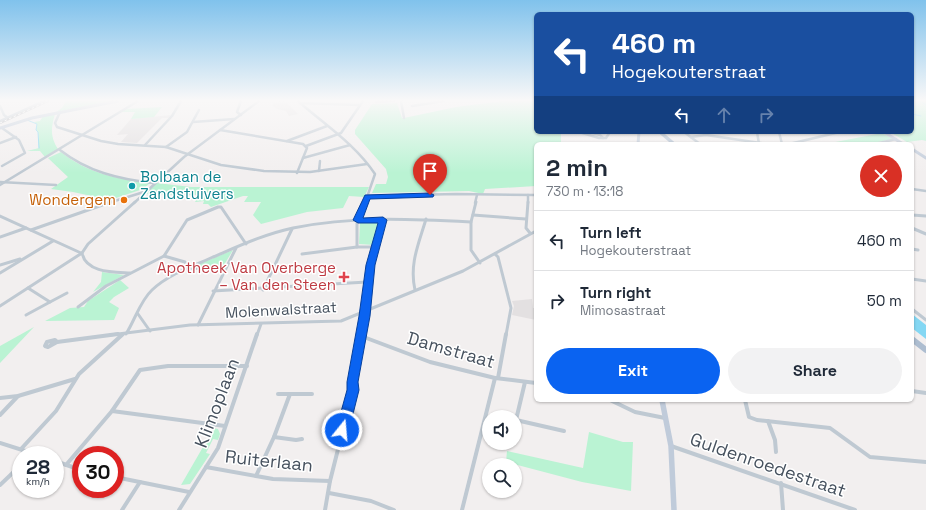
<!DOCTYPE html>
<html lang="en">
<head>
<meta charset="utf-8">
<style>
  :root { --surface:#fff; --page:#f2f2f3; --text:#1f2937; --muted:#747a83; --line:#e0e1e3; --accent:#0a63f1 }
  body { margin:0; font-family:"Space Grotesk",sans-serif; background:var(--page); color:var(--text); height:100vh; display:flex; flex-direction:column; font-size:15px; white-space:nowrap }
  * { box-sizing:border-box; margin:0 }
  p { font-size:13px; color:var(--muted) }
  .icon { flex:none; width:22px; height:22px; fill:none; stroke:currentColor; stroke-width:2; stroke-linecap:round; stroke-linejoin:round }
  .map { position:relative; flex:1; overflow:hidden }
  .side { position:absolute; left:534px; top:142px; width:380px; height:260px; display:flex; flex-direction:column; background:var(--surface); border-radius:6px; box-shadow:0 1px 3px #0004 }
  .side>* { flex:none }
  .top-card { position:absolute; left:534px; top:12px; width:380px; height:122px; border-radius:6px; box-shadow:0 1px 3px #0004; background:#1a4fa0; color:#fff; overflow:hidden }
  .fabs { position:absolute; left:482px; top:410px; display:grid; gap:8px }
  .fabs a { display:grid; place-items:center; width:40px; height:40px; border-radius:50%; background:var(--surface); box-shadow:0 1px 3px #0004; font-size:20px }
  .speed { position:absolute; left:12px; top:446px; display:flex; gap:8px; font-size:20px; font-weight:700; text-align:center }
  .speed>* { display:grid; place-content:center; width:52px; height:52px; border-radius:50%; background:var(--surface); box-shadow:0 1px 3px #0004; line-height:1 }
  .speed small { font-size:10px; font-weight:400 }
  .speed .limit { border:6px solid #d22; background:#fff; color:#111 }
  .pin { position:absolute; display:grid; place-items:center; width:34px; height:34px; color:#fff; margin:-41px -17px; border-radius:50% 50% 50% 0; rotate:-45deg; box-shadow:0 0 4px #0007 }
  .pin .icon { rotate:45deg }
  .me { position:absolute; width:44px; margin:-22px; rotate:17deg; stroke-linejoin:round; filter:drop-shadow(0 0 3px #0008) }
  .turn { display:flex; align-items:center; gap:14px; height:84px; padding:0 12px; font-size:18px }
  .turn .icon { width:52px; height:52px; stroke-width:2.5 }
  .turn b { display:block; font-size:28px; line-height:34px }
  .lanes { display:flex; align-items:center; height:38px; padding:0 12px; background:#0003; justify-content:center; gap:20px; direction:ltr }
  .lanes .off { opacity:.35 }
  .round { display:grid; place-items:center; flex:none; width:42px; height:42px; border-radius:21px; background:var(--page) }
  .overview { display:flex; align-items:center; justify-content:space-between; height:68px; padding:0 12px }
  h1 { font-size:24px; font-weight:700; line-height:30px }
  .primary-button { display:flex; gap:8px; margin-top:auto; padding:8px 12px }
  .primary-button a { flex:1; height:46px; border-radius:24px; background:var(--accent); color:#fff; font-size:16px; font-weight:700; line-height:46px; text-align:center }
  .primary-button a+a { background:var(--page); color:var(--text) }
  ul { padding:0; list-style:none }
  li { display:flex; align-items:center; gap:12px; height:60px; padding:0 12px; border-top:1px solid var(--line) }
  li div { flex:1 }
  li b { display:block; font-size:15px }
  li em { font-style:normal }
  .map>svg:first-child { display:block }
  .education { fill:#e3e0e1 }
  .green { fill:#baf3d3 }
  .water { fill:#84d7f3 }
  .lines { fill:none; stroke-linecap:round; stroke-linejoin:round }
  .stream { stroke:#84d7f3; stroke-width:1 }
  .street-far2 { stroke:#bfc9d2; stroke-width:2.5 }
  .street-far1 { stroke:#bfc9d2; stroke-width:3 }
  .street { stroke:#bfc9d2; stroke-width:4 }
  .secondary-far1 { stroke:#c0cbda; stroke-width:3 }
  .secondary { stroke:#c0cbda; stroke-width:5.5 }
  .primary-far1 { stroke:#adbdd0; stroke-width:3.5 }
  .primary { stroke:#adbdd0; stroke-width:6 }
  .rail-casing { stroke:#b1b4ba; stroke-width:2 }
  .rail { stroke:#fff; stroke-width:1; stroke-dasharray:2.5; stroke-linecap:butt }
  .route { fill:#0a63f1; stroke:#06409d }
  .culture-dot { fill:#0f9aa8; stroke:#fff; stroke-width:1.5 }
  .food-dot { fill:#e8710a; stroke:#fff; stroke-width:1.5 }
  .health-dot { fill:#e0444e; stroke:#fff; stroke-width:1.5 }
  .labels { text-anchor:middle; stroke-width:3; stroke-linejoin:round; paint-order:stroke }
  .culture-label { font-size:15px; fill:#0d838f; stroke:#fff; text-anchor:start }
  .food-label { font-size:15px; fill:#c56008; stroke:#fff; text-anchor:end }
  .health-label { font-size:15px; fill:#be3a42; stroke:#fff; text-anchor:end }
  .street-label { font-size:15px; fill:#46515e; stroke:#fff }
  .near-street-label { font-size:18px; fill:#46515e; stroke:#fff }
</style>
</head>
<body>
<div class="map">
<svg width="926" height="510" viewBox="0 0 926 510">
  <rect width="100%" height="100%" fill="#f2efef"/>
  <g class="education">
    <path d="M276 101H285L298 114 289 116 286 111 277 109 272 105Z"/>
    <path d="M171 115 169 118H162L137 143 121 142 128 134 117 135 131 119Z"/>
    <path d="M532 299 533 308H536V320L512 315 514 306 512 301Z"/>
  </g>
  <g class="green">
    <path d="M66 101H112L56 112 62 108Z"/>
    <path d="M503 101H536V132H561V144H536V186L485 189 483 194 469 191 372 193 376 184H386L388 177 386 169 355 134V130L372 104 397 103 402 118H404L456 107Z"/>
    <path d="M912 101H926V141L922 140 907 142 890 132H912Z"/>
    <path d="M162 107 154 117 131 119 135 112H121L126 109Z"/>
    <path d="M55 114C52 125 49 135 58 149L45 157 40 151H27L39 148 38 132 36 130 37 124 34 122 40 121 43 116Z"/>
    <path d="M882 133 893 139 868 144H825Z"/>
    <path d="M61 152C87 173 117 179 150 183L143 189 110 200 73 192 51 189 68 177 48 158Z"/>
    <path d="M157 183 191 187H369L364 197 349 196 343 208 307 212 261 224 253 215 261 202H244L248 196H243L211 207 208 204H203L204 201 195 202 199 195 145 194Z"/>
    <path d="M360 222H380L374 245 359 244Z"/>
    <path d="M233 250 224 265 192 267Z"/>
    <path d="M102 272 124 275 93 292 101 282Z"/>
    <path d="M120 280 129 288 114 297 109 302 119 308 114 320 45 321 70 308 84 307 88 301Z"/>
    <path d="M34 327 0 363V346Z"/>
    <path d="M214 428 218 429 220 434 218 440 213 439 206 453 210 454 190 484 181 485Z"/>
    <path d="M589 432 623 442H633L631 491 582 482 506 462 507 451 583 468Z"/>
  </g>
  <path class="water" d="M912 314 926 325V339L912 328Z"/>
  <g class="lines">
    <g class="stream">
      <path d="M920 101 926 105"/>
      <path d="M912 114 921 116"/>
      <path d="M27 120 37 124 36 130 38 132 39 148"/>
    </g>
    <g class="street-far2">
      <path d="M241 101 237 112 241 115"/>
      <path d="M298 101C325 125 355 144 375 174L365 203"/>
      <path d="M401 101 404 118"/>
      <path d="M376 102 394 101"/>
      <path d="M300 103 360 105"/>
      <path d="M0 106 4 115 8 118"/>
      <path d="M412 106 444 101"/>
      <path d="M60 112 55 123 57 127 101 141 118 144 166 147 221 165 264 171 310 172 367 164"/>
      <path d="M0 121 44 101"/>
      <path d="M193 122 234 119"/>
      <path d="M2 128 19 140 25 153 2 166"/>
      <path d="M220 130 303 144 307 148 297 173"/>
      <path d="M579 132 599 138H606L610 132"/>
      <path d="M589 132 600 135 603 138"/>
      <path d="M684 132 700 144"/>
      <path d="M757 132 759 144"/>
      <path d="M779 132 782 144"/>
      <path d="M784 132H788"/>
      <path d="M691 137 706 135 767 144"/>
      <path d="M287 141 327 126"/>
      <path d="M0 143 16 137"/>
      <path d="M789 144 840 132"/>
      <path d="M875 144 896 139"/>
      <path d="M145 145 172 116 181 101"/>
      <path d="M306 146 341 133 363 101"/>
      <path d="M166 147 187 132 199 110"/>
      <path d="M60 150C88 172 119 179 153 183"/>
      <path d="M303 158 350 145"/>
      <path d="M319 171 320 161"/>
      <path d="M0 182 56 185"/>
      <path d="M0 185 138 101"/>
      <path d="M912 189 926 191"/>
      <path d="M367 196 456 194 536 195"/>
      <path d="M108 203 144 192"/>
      <path d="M134 203 184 157 259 101"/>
      <path d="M475 203 477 195"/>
      <path d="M528 203V195"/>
    </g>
    <g class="street-far1">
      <path d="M476 202 471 222V250L480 263"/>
      <path d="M528 202 526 228 530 233"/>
      <path d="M473 215 526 219"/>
      <path d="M912 215 926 216"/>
      <path d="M0 216 81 253"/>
      <path d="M912 228 926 234"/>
      <path d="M31 230 111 202"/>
      <path d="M0 237 26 228"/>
      <path d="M357 247V220L365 202"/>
      <path d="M912 249 918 250"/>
      <path d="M82 253C86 273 114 272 130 273"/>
      <path d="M302 254 357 247H375"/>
      <path d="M495 254 498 257 511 308 506 335"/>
      <path d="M164 256 187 220 218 207H221L246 244"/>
      <path d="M0 265 20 259"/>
      <path d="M189 269 226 266"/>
      <path d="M0 273 53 241"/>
      <path d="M912 279 926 281"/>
      <path d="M263 290 292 229"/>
      <path d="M415 290C409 264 419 243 426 219"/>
      <path d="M213 291 367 282"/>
      <path d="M50 302 67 293"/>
      <path d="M0 306 82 253 88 244 135 202"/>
      <path d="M78 307 106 286 164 256 185 262 189 269"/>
      <path d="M912 309 926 320"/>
      <path d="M138 314 150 331"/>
      <path d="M26 315 50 302 28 288"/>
      <path d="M198 325 236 248"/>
      <path d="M126 334C135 320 140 301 152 290 169 274 193 266 213 257 239 246 265 234 293 228 351 216 412 219 471 222"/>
      <path d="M110 335 190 325 341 321 463 271 536 231"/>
      <path d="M122 335 123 334"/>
      <path d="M257 335 261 324"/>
      <path d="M361 335 371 265 383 220"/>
    </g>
    <g class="street">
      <path d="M361 336 430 362 495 378 536 383"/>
      <path d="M55 340 57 342 48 347 45 346 47 342Z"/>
      <path d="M57 342 118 334"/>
      <path d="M498 378 506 334"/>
      <path d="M525 382 516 420 564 431"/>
      <path d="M912 391 926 393"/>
      <path d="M278 394H290"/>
      <path d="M0 398 18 396 75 379"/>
      <path d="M610 400 635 412 665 418"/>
      <path d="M745 400 749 417 757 420 830 428 870 457 926 462"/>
      <path d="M112 411 225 426"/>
      <path d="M0 415 18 396"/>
      <path d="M768 421 775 440 776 452"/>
      <path d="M274 437 290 394H312"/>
      <path d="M0 443 38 455"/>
      <path d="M671 446 855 510"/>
      <path d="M21 449 56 411 79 374 123 334"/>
      <path d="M55 461 81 470"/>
      <path d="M66 465 112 411 140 370 168 366H247"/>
      <path d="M206 467 273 479 330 481"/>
      <path d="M256 476 274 437 296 440 302 439"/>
      <path d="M115 477 189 492"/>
      <path d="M781 483 783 510"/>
      <path d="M0 485 21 465"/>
      <path d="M329 493 371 501 394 510"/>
      <path d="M122 510 140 482"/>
      <path d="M179 510 218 448 257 334"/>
      <path d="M325 510 330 481 353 390 352 382 361 334"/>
      <path d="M462 510 495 378"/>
    </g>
    <g class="secondary-far1">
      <path d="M0 128 32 118 118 101"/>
      <path d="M884 132 903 144"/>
      <path d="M638 144 639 132"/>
      <path d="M912 149 926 158"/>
    </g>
    <path class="secondary" d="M662 400 671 446 674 510"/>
    <path class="primary-far1" d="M660 132 674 144"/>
    <path class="primary" d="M912 339 926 350"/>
    <g class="rail-casing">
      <path id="rail" d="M0 123 48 101"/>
    </g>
    <use href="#rail" class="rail"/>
  </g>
  <linearGradient id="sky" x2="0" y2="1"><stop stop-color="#80c2ec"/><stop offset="0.58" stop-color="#f9f8f8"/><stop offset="1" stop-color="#f9f8f8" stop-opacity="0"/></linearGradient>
  <rect width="926" height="173" fill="url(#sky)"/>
  <path class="route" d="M430 193 434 195 433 197 370 199 363 218 383 217 387 220 375 265 370 316 358 382 359 390 349 430 347 434 342 435 338 434 336 430 347 390V382L359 316 366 265 378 223H358L353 220 365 195Z"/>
  <circle class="culture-dot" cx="132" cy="186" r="4"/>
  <circle class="food-dot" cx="124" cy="200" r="4"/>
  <path class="health-dot" d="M342 271h4v4h4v4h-4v4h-4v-4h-4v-4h4z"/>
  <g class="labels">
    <g class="culture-label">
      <text x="140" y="182">Bolbaan de<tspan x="140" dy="17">Zandstuivers</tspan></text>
    </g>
    <g class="food-label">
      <text x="116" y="205">Wondergem</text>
    </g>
    <g class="health-label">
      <text x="336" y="273">Apotheek Van Overberge<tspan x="336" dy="17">– Van den Steen</tspan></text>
    </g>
    <g class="street-label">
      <text transform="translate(281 310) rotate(-3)" y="5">Molenwalstraat</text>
    </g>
    <g class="near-street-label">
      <text transform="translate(451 350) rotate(16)" y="6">Damstraat</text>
      <text transform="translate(217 403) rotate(-69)" y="6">Klimoplaan</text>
      <text transform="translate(269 461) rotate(6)" y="6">Ruiterlaan</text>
      <text transform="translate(768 465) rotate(19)" y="6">Guldenroedestraat</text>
    </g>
  </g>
</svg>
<div class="fabs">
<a><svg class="icon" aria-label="sound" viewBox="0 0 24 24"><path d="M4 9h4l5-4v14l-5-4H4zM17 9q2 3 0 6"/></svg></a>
<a><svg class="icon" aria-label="search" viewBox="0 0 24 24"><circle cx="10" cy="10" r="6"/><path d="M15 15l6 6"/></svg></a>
</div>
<div class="speed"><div>28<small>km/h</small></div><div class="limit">30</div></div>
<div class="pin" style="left:430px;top:195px;background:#d93025"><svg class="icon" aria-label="arrive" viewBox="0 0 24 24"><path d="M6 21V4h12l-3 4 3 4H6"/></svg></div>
<svg class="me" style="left:342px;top:430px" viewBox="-20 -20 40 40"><circle r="17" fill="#0a63f1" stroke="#fff" stroke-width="3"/><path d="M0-11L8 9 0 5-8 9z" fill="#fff"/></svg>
<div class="top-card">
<div class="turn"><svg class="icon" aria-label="left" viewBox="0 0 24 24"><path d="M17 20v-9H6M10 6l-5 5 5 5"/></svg><div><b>460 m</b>Hogekouterstraat</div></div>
<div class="lanes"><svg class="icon" aria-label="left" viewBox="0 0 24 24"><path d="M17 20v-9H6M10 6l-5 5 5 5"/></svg><svg class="icon off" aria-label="ahead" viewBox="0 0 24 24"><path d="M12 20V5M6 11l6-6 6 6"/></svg><svg class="icon off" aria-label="right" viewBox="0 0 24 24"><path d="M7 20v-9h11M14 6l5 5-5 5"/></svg></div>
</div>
<section class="side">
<div class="overview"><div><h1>2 min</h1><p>730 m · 13:18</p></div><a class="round" style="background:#d93025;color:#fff"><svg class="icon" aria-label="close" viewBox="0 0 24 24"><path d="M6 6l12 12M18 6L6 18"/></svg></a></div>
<ul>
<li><svg class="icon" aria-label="left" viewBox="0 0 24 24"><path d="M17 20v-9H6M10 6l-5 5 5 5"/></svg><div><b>Turn left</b><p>Hogekouterstraat</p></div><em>460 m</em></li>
<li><svg class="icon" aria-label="right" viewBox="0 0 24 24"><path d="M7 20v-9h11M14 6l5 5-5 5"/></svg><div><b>Turn right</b><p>Mimosastraat</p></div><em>50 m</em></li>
</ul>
<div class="primary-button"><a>Exit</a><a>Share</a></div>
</section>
</div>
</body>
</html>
